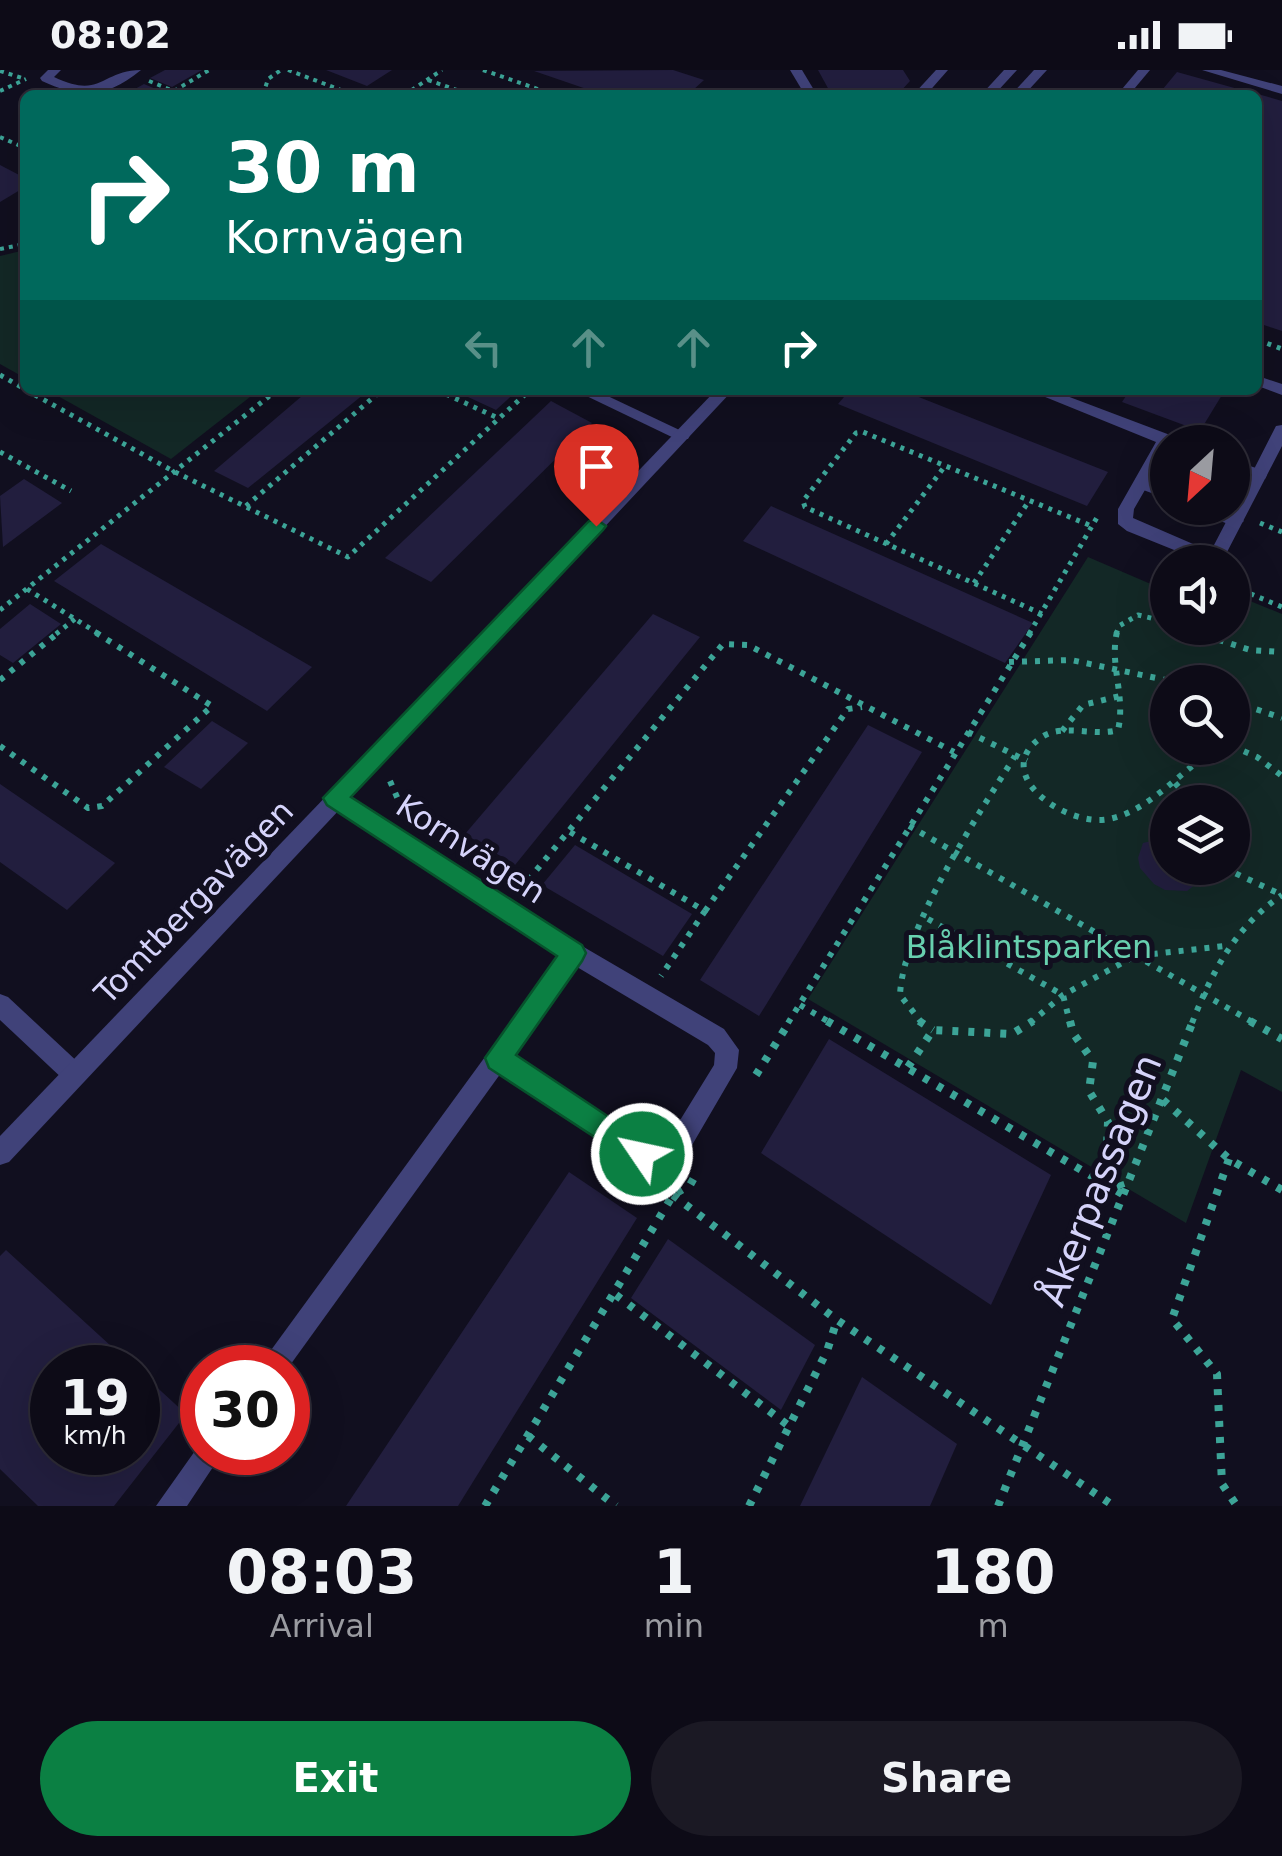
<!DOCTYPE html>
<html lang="en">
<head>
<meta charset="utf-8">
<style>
  :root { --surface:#0d0b17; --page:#1b1924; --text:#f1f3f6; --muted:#9a9ba1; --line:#2d2b36; --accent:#0b8043 }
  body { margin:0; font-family:"DejaVu Sans",sans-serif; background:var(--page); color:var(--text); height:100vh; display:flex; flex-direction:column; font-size:38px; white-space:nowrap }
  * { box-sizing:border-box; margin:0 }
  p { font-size:32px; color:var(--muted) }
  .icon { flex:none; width:55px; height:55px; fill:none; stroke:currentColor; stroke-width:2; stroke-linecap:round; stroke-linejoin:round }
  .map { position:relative; height:1436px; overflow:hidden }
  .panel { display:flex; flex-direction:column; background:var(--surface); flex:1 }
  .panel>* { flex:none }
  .hud { position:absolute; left:20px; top:20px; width:1242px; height:305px; border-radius:15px; box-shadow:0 10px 40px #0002,0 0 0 2px var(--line); background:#00695c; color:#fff; overflow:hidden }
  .needle { width:65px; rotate:206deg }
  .controls { position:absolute; left:1150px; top:355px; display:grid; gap:20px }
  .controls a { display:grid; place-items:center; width:100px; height:100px; border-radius:50%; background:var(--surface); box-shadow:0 10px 40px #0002,0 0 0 2px var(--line); font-size:50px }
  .speed { position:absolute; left:30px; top:1275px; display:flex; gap:20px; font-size:50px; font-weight:700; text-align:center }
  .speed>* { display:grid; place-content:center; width:130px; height:130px; border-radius:50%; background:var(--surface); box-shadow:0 10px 40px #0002,0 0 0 2px var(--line); line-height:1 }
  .speed small { font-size:25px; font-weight:400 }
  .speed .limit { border:15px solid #d22; background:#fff; color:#111 }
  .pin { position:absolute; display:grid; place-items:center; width:85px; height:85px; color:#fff; margin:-102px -42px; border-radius:50% 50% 50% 0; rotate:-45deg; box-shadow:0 0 10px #0007 }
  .pin .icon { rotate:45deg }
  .me { position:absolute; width:110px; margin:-55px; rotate:304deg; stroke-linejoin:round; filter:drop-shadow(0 0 8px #0008) }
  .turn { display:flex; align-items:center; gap:35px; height:210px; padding:0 40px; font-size:45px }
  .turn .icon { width:130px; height:130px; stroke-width:2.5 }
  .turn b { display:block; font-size:70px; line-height:85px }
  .lanes { display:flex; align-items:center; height:95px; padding:0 40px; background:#0003; justify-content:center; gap:50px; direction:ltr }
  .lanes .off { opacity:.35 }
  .eta { display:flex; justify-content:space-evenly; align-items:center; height:170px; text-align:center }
  .eta b { font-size:60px; font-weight:800; line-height:70px }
  .button { display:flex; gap:20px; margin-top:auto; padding:20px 40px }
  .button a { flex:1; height:115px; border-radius:60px; background:var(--accent); color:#fff; font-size:40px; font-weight:800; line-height:115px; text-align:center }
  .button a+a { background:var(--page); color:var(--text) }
  .status { display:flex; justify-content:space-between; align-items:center; height:70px; padding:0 50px; background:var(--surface); direction:ltr }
  .status svg { height:28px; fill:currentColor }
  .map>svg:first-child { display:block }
  .green { fill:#132826; fill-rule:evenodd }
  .building { fill:#221e3e }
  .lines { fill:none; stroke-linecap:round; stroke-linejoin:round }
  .path-far3 { stroke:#3ca497; stroke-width:4; stroke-dasharray:4 5; stroke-linecap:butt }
  .path-far2 { stroke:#3ca497; stroke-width:5; stroke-dasharray:4 6; stroke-linecap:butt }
  .path-far1 { stroke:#3ca497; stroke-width:6; stroke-dasharray:5 8; stroke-linecap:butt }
  .path { stroke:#3ca497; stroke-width:8; stroke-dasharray:6 10; stroke-linecap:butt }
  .service { fill:#404279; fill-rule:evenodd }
  .minor { fill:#404279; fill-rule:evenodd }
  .tertiary { fill:#404279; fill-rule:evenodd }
  .route { fill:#0b8043; stroke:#07532c; stroke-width:2.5 }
  .labels { text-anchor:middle; stroke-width:10; stroke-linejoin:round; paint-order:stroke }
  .street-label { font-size:32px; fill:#d5d3fa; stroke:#110f1f }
  .park-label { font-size:32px; fill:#68d0af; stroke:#110f1f }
  .near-street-label { font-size:38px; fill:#d5d3fa; stroke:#110f1f }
</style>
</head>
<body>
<div class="status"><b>08:02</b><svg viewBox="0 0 49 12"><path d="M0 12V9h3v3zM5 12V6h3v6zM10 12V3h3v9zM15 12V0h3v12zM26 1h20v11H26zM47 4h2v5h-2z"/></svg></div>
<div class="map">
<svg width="1282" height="1436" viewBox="0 0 1282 1436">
  <rect width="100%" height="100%" fill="#110f1f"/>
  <g class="green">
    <path d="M25 180V308L0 294V186Z"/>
    <path d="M47 320H259L171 389Z"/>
    <path d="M1088 487 1167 521 1168 558H1232L1233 524 1282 544V1022L1241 1000 1186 1153 808 929ZM1168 612H1232V678H1168ZM1168 732H1232V798H1168Z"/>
  </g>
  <g class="building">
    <path d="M165 0H202L172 17 150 8Z"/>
    <path d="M326 0H392L367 16Z"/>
    <path d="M673 0 704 10 693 20 701 25H604L534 1Z"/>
    <path d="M818 0H903L910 11 898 24 855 25 851 18 829 20Z"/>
    <path d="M1177 2 1256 24 1255 25H1158Z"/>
    <path d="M144 14 170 25H124Z"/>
    <path d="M1258 24 1282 31V261L1258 253Z"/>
    <path d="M0 95 25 108V117L0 132Z"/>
    <path d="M309 320H369L248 418 214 401Z"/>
    <path d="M453 320H518L496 340Z"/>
    <path d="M850 320H901L1108 402 1087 436 838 334Z"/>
    <path d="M1130 320H1225L1200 361 1122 332Z"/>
    <path d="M551 331 592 353 431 512 385 488Z"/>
    <path d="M24 409 62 433 3 477 0 426Z"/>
    <path d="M771 436 1033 553 1005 593 743 471Z"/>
    <path d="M101 474 312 597 267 641 54 511Z"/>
    <path d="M30 534 61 554 13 593 0 585V559Z"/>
    <path d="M653 544 700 567 515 795 465 764Z"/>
    <path d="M212 651 248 673 201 719 164 697Z"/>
    <path d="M868 655 922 682 759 946 700 910Z"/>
    <path d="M0 714 115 793 67 840 0 792Z"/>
    <path d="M1168 767V798H1203L1201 810 1187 821 1165 820 1154 814 1140 798 1138 788 1143 773Z"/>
    <path d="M575 775 692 844 663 886 542 815Z"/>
    <path d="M829 969 1051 1105 991 1235 761 1083Z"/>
    <path d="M569 1102 637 1148 458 1436H346Z"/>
    <path d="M668 1169 815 1275 781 1340 631 1228Z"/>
    <path d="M6 1180 135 1298H52V1382H138V1300L186 1344 114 1436H38L0 1399V1186Z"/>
    <path d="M862 1307 957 1374 930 1436H800Z"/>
  </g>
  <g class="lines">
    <g class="path-far3">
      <path d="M288 0 354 25"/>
      <path d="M483 0 555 25"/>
      <path d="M0 1 25 9"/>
      <path d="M428 10 471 25"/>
      <path d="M149 11 183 25"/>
      <path d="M0 21 26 9"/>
      <path d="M174 21 209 0"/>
      <path d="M263 25 268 9 281 0"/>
      <path d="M404 25 442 0"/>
      <path d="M0 67 25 78"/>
      <path d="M0 179 25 174"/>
    </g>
    <g class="path-far2">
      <path d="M1258 270 1282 279"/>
      <path d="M0 305 25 319"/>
      <path d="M26 320 173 401 348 487 530 320"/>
      <path d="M437 320 500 349"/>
      <path d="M0 382 71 421"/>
      <path d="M246 436 382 320"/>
      <path d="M1260 453 1282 462"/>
      <path d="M886 474 945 396"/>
      <path d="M1232 512 1241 495"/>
      <path d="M974 513 1029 431"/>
      <path d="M1232 516 1282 537"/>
      <path d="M27 519 99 564"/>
      <path d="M0 540 277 320"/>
      <path d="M1042 544 805 437 803 431 856 363 863 362 1094 457"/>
      <path d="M1183 558 1202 564"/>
      <path d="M56 564 75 549"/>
      <path d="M1029 564 1099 444"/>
      <path d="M1116 564 1119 556 1138 545 1168 552"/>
    </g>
    <g class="path-far1">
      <path d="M1117 562C1109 594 1126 627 1118 660 1095 667 1063 653 1042 667 988 703 1066 758 1109 749 1152 740 1181 699 1218 678"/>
      <path d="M1194 562 1250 580 1282 582"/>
      <path d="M1009 592 1071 590 1175 612"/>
      <path d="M0 610 59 562"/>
      <path d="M1232 631 1282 648"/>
      <path d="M1062 661 1083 635 1120 626"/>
      <path d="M968 662 1027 691"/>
      <path d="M0 676 88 738 102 736 212 636 95 562"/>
      <path d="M1232 676 1257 687 1282 706"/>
      <path d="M390 711 403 741"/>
      <path d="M1175 713 1192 732"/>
      <path d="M909 756 1254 953"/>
      <path d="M570 762 705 841 661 906"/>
      <path d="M1224 798 1282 825"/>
      <path d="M520 820 723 574 748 575 954 682"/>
      <path d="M705 841 848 639 862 637"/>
      <path d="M928 849 1063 925 1070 953"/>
      <path d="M800 935 831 953"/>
      <path d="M788 953 1031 562"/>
      <path d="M922 953 900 925C903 858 978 745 1015 686"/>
      <path d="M1030 953 1063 925 1135 886 1225 876"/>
      <path d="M1192 953C1212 902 1235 857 1282 825"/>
    </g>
    <g class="path">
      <path d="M827 951 1124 1125"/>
      <path d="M919 951 933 960"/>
      <path d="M1070 951 1073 963 1093 991 1089 1021 1108 1052 1107 1077 1124 1125"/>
      <path d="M1250 951 1282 969"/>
      <path d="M908 997 933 960 1012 964 1033 951"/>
      <path d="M756 1005 790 951"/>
      <path d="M1163 1030 1229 1089 1282 1120"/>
      <path d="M1229 1089 1172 1249 1217 1304 1222 1414 1237 1436"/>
      <path d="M673 1125 837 1250 1114 1436"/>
      <path d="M616 1225 789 1356"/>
      <path d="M528 1366 616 1436"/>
      <path d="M485 1436 673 1125 690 1115 695 1106"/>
      <path d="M749 1436 827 1281 837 1250"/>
      <path d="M998 1436 1193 951"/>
    </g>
    <g class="service">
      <path d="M936 0H948L926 25H913Z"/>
      <path d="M1138 0H1150L1129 25H1117Z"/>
      <path d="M1202 0H1221L1282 16V24Z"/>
      <path d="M1258 306 1282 314V325L1258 316Z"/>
      <path d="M1282 355V376L1267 405 1265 409H1253L1251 405 1276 356Z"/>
      <path d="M1141 407 1168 417V429L1135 417V409Z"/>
      <path d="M1195 438C1212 437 1232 438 1244 451L1236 457 1197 442Z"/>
      <path d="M498 977 506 980 510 988 506 996 288 1298H258L490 980Z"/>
      <path d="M202 1371V1382H223L187 1436H156Z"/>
    </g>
    <g class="minor">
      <path d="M48 0H61L54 7C102 30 101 0 141 0 107 28 81 29 42 11L40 8Z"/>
      <path d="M790 0H802L817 25H805Z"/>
      <path d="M574 320H595L690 365 688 369H676Z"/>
      <path d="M1028 320H1051L1178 368 1180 372H1168V380L1134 439 1133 448 1200 477 1214 475 1249 408 1232 401V390L1265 401 1267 405 1226 484 1199 490 1127 461 1118 454V439L1156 372Z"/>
      <path d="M335 719 582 876 724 959 739 980 737 998 681 1094C667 1099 647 1098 633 1093L490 996 486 988 490 980 559 886 328 734 325 728 328 722ZM577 897 708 975 715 983 714 995 666 1073 645 1072 514 985Z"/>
      <path d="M0 924 8 927 81 995 85 1003 81 1011 73 1014 65 1011 0 950Z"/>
    </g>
    <g class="tertiary">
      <path d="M1004 0H1017L994 25H981Z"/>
      <path d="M1034 0H1047L1024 25H1011Z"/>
      <path d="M716 320H733L9 1092 0 1095V1066Z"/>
    </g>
  </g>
  <path class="route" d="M596 449 606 456 603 460 351 727 582 875 586 883 582 891 516 985 651 1075 656 1084 651 1094 642 1098 489 998 485 988 557 886 327 735 323 728 589 451Z"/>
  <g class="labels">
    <g class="street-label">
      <text transform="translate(471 779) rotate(33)" y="11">Kornvägen</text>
      <text transform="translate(194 832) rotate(-46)" y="11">Tomtbergavägen</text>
    </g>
    <g class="park-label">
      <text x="1029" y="888">Blåklintsparken</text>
    </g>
    <g class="near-street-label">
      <text transform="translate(1100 1110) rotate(-68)" y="13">Åkerpassagen</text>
    </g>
  </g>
</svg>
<div class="controls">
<a><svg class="needle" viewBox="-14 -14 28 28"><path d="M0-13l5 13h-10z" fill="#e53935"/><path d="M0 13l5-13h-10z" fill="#9a9ba1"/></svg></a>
<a><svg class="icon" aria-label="sound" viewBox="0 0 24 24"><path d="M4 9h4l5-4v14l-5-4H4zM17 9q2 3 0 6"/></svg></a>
<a><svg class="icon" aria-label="search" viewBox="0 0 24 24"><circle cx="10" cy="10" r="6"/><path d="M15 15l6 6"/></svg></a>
<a><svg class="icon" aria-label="layers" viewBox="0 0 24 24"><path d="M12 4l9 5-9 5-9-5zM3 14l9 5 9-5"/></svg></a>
</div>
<div class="speed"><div>19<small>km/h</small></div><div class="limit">30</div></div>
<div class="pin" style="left:596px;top:456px;background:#d93025"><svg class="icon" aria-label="arrive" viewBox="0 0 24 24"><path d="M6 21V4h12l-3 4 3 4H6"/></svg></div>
<svg class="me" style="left:642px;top:1084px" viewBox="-20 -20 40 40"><circle r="17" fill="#0b8043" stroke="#fff" stroke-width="3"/><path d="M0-11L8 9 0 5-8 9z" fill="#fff"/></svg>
<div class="hud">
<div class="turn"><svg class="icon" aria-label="right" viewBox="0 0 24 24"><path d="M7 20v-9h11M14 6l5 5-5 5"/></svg><div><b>30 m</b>Kornvägen</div></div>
<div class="lanes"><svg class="icon off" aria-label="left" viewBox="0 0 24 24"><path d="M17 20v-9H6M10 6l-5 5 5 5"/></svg><svg class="icon off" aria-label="ahead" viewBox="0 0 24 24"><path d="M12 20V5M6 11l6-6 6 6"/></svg><svg class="icon off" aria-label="ahead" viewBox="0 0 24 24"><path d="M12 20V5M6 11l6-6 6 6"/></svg><svg class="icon" aria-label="right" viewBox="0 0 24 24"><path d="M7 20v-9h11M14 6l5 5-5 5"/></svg></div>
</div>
</div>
<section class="panel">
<div class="eta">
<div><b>08:03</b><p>Arrival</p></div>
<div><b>1</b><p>min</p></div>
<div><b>180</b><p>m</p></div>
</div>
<div class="button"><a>Exit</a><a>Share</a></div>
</section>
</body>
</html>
